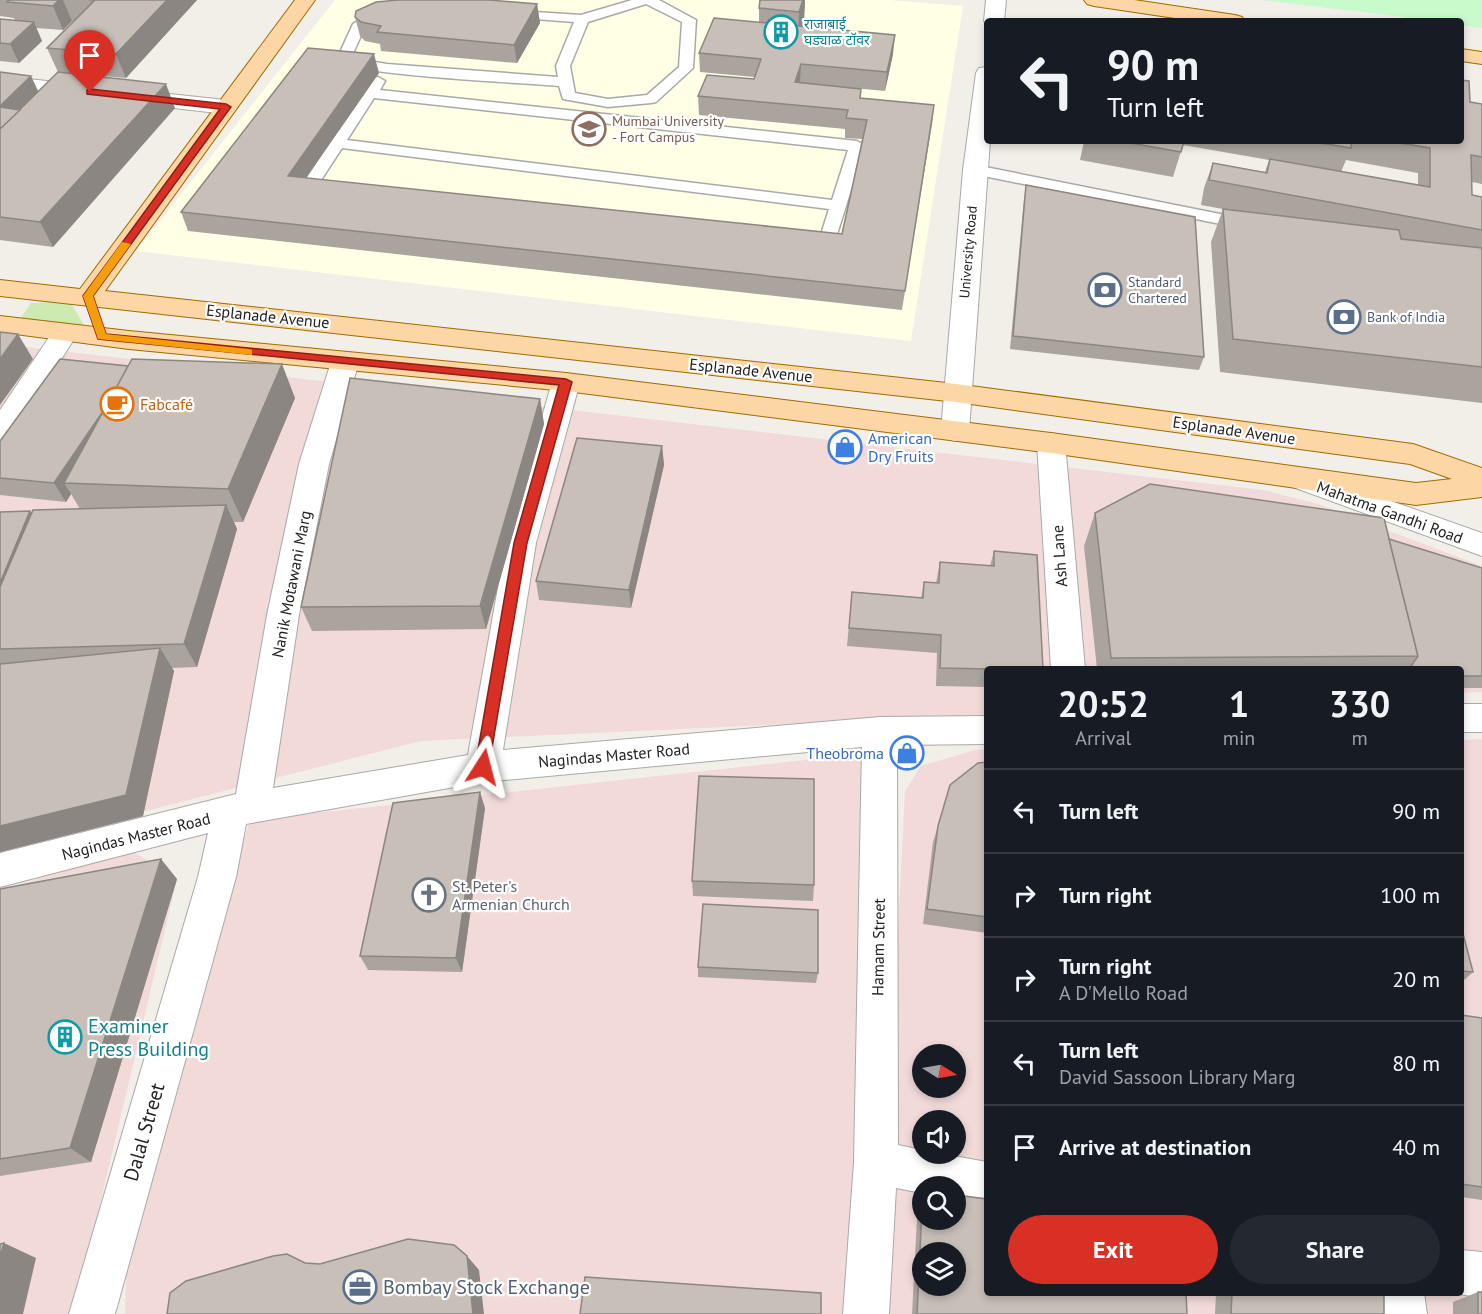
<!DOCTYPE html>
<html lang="en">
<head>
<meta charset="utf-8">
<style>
  :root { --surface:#171b24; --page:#242831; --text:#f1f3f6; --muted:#9ea1a6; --line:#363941; --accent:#d93025 }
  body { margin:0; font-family:"PT Sans","Noto Sans Devanagari",sans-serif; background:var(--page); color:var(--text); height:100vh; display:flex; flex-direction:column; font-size:22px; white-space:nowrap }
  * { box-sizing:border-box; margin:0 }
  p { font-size:20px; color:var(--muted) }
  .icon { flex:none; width:33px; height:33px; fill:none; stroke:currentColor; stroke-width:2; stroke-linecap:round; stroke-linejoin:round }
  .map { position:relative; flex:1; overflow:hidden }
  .details { position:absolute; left:984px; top:666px; width:480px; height:630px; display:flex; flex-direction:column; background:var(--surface); border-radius:6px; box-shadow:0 3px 9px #0003 }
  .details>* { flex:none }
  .top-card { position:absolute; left:984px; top:18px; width:480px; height:126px; border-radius:6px; box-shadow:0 3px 9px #0003; background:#171b24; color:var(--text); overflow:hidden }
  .needle { width:39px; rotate:101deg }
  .buttons { position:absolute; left:912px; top:1044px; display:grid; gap:12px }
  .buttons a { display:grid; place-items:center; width:54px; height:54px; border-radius:50%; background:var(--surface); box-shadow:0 3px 9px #0003; font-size:30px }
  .pin { position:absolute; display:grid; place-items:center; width:51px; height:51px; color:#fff; margin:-62px -26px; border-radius:50% 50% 50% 0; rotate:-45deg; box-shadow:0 0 6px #0007 }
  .pin .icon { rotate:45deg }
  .me { position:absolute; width:66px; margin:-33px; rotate:9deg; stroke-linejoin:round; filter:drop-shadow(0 0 4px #0008) }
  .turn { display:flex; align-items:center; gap:21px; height:126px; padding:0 24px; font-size:27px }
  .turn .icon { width:78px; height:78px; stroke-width:2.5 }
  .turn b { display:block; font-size:42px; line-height:51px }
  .eta { display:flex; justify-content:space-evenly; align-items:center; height:102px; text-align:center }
  .eta b { font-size:36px; font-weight:700; line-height:42px }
  .action { display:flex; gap:12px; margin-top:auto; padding:12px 24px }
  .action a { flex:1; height:69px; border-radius:36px; background:var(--accent); color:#fff; font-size:24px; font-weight:700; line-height:69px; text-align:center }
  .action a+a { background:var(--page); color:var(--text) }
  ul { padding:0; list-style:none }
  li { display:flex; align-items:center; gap:18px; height:84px; padding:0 24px; border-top:2px solid var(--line) }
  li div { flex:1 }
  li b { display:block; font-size:22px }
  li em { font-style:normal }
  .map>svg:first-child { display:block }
  .commercial { fill:#f2dad9; fill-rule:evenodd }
  .education { fill:#ffffe5 }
  .grass { fill:#cdebb0 }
  .park { fill:#c8facc }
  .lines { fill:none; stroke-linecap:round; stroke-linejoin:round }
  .service-casing { stroke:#a9a9a9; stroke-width:3 }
  .minor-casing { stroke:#a9a9a9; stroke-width:2 }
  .tertiary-casing { stroke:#a9a9a9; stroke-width:2 }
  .primary-casing { stroke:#a06b00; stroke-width:2 }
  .service { fill:#fff; fill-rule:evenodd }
  .minor { fill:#fff; fill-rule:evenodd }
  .tertiary { fill:#fff; fill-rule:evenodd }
  .primary { fill:#fcd6a4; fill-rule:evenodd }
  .wall { fill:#aba49e; fill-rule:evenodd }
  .shaded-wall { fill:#8b8681 }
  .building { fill:#c7bfb8; stroke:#8b8681; stroke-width:1.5; fill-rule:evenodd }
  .route { fill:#d93025; stroke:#8d1f18; stroke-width:1.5 }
  .slow { fill:#f59e0b }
  .labels { text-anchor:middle; stroke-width:4.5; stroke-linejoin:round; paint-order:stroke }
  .far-culture-label { font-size:14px; fill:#0d838f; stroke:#fff; text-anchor:start }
  .far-education-label { font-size:14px; fill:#785e54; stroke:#fff; text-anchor:start }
  .far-street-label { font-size:14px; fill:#222; stroke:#fff }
  .far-service-label { font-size:14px; fill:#4e5e75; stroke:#fff; text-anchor:start }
  .street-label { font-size:16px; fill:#222; stroke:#fff }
  .food-label { font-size:16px; fill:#c56008; stroke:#fff; text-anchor:start }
  .shop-label { font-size:16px; fill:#366cbe; stroke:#fff; text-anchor:start }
  .worship-label { font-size:16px; fill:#5b616d; stroke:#fff; text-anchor:start }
  .near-culture-label { font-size:20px; fill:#0d838f; stroke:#fff; text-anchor:start }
  .near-street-label { font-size:20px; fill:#222; stroke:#fff }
  .near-service-label { font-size:20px; fill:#4e5e75; stroke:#fff; text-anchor:start }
</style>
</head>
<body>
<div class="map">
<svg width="1482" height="1314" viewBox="0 0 1482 1314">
  <rect width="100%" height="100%" fill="#f2efe9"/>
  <g class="commercial">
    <path d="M0 344 1263 490 1318 504 1482 566V692L1461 693V669H987V715L421 741 0 848Z"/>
    <path d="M1482 739V1314H879L905 791 921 766 975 750 987 749V1293H1461V740ZM922 1054H956V1088H922ZM922 1120H956V1154H922ZM922 1186H956V1220H922ZM922 1252H956V1286H922Z"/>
    <path d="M861 754 856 1215 846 1314H125L127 1242 250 820Z"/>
    <path d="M132 851 177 879 74 1314H0V890Z"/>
  </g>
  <path class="education" d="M335 0H889L963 6 911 341 136 251Z"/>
  <path class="grass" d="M70 301 85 327 21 318 31 303Z"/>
  <path class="park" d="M1261 0H1482V28L1461 25V21H1436Z"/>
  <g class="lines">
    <g class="service-casing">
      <g id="service">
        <path d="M632 0H659L696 20 693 68 656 102 651 103 608 107 563 99 559 86C528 83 349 75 336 61L353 24 382 5 389 9 364 29 351 58 387 64 558 77 556 66 574 22 509 17 504 16V10L581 15ZM646 4 682 22 679 67 647 95 608 99 575 93 570 66 588 22Z"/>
        <path d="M378 77 385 81 380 90 857 141 865 146 833 247 825 252 817 247 829 209 342 148 310 197H298L296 194 373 78ZM374 98 848 150 832 200 347 140Z"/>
        <path d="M975 165 1250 220 1258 225 1250 230 969 173 967 170 969 167Z"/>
      </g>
    </g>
    <g class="minor-casing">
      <g id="minor">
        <path d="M986 0H1006L1004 21H987V25L984 21Z"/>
        <path d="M987 67V141H990L969 431 965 438 955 441 945 438 941 431 963 170 976 73 979 68Z"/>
        <path d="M0 76 226 100 234 102 237 107 234 112 226 114 0 88Z"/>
        <path d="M65 325 74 327 78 333 10 439 0 442V410L56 327Z"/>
        <path d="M345 353 355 356 359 362 329 464 299 615 273 788 468 755 506 543 552 382 556 376 566 373 576 376 580 382 536 543 503 750 880 717 987 716V744L897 745 898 1145 922 1150V1154H943L987 1162V1206L956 1199V1186H922V1193L896 1188 889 1314H843L854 1162 862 747 483 782 246 824 236 877 115 1314H69L198 877 208 833 0 887V853L236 794 267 615 299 464 331 362 335 356Z"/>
        <path d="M1051 433 1061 436 1065 443 1085 669H1051L1037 443 1041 436Z"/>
        <rect x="1461" y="704" width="21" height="28"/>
        <path d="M1461 1250 1482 1252V1298L1454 1293H1461Z"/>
        <path d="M1378 1293H1424L1427 1314H1381Z"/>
      </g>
    </g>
    <g class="tertiary-casing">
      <path id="tertiary" d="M1300 469 1482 533V556L1290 486 1285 479 1290 472Z"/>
    </g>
    <g class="primary-casing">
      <g id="primary">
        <path d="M295 0H315L105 291 956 384 1413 444 1482 468V497L1416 505 1051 453 566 391 129 349 0 332V316L129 331 566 373 1051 433 1416 483 1452 479 1410 464 956 402 0 296V280L80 289Z"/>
        <path d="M1084 0H1134L1235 15 1242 17 1245 21H1195L1094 6 1087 4Z"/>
        <path d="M1461 49 1482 52V64L1461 61Z"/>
      </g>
    </g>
    <use href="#service" class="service"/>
    <use href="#minor" class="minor"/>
    <use href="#tertiary" class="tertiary"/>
    <use href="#primary" class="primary"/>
  </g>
  <g class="wall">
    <path d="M0 0H197L126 78 58 72 47 48 73 21H72L63 30 36 28 42 41 19 63 0 61V19L15 20 14 18 0 16Z"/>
    <path d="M760 0H805L803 26 893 54 885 91 800 83 861 89V98L934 105 902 310 188 231 181 212 379 73 306 178 842 234 862 139 845 138V129L699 115 698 96 754 79V77L700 72 699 53 759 22V8Z"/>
    <path d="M537 4 540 23 517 63 381 51 380 44 365 41 360 36 355 17Z"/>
    <path d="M0 72 39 91 175 108 53 247 0 240Z"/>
    <path d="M1470 102 1482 104V184L1472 182V195L1482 197V403L1220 372 1211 242 1223 209 1201 205 1204 188 1213 163 1265 172 1269 160 1183 145 1173 177 1080 160 1084 141H1461ZM1346 160 1418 173V185L1341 172Z"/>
    <path d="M1026 185 1204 357 1199 370 1010 349 1024 199Z"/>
    <path d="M295 398 243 522H234L237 529 197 667 172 668 174 671 143 816 0 852V512L31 514 80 509 71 494 66 502 0 495V441Z"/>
    <path d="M540 399 544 424 486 629 312 631 301 607Z"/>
    <path d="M662 446 664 465 631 608 539 600 536 581Z"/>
    <path d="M1095 513 1389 539 1482 568V688H1461V669H1097L1084 546Z"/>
    <path d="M994 551 1037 555 987 669V687L936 686 937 653 847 646 852 592 921 598 924 582 936 583 940 562 990 566Z"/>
    <path d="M987 762V933L923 924 933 842 938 826Z"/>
    <path d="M485 808 462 972 368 970 360 956Z"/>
    <path d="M177 879 91 1162 0 1176V889Z"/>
    <path d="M692 881 814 885 813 901 693 896Z"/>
    <path d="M1461 926 1473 972 1461 983Z"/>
    <path d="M698 967 818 973 816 983 698 977Z"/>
    <path d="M1461 1015 1482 1018V1200L1461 1197Z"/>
    <path d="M922 1207 1187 1314H912L917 1219Z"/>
    <path d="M1478 1292 1482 1314H1453V1302Z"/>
    <path d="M1216 1293H1384V1314H1215Z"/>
  </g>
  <g class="shaded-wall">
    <path d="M59 0H63L72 21 63 30 53 6Z"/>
    <path d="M167 0H197L126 78 116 54Z"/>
    <path d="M803 0H805L804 25 798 44 799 12Z"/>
    <path d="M537 4 540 23 517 63 514 45Z"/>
    <path d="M34 22 42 41 19 63 10 44Z"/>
    <path d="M895 35 893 54 885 91 887 72Z"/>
    <path d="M374 54 379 73 294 195 288 176Z"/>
    <path d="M801 64 800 83 795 82Z"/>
    <path d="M31 76 40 95 8 126 0 110V106Z"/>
    <path d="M166 84 175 108 53 247 40 222Z"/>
    <path d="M934 105 932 124 902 310 905 291Z"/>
    <path d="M18 334 33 359 0 405V359Z"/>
    <path d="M282 364 295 398 243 522 228 489Z"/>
    <path d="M133 366 64 483 71 494 66 502 54 483Z"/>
    <path d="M540 399 544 424 486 629 480 606Z"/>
    <path d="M662 446 664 465 631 608 629 590Z"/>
    <path d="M226 505 237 529 197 667 184 644Z"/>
    <path d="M30 511 38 524 0 588V583Z"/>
    <path d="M160 648 174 671 143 816 0 852V826Z"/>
    <path d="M480 792 485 808 462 972 456 958Z"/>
    <path d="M161 859 177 879 91 1162 70 1148Z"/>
    <path d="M4 1243 36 1258 23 1314H0V1257Z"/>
    <path d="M467 1256 479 1270 484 1314H473Z"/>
  </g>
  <g class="building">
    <path d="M9 0H59L53 6 7 2Z"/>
    <path d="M89 0H167L116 54 47 48 95 0Z"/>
    <path d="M398 0H489L537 4 514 45 377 32 381 26 361 22 355 17 356 11 376 2Z"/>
    <path d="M760 0H803L799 12 759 8Z"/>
    <path d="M714 18 895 35 887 72 801 64 795 82 861 89 860 98 934 105 905 291 181 212 308 48 374 54 288 176 842 234 867 120 846 118 848 110 698 96 707 75 754 79 761 59 699 53Z"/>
    <path d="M0 19 34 22 10 44 0 43Z"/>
    <path d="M0 72 31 76 0 106Z"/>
    <path d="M58 72 166 84 40 222 0 217V129Z"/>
    <path d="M1461 80 1469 81 1470 102 1482 104V157L1471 155 1472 195 1482 197V230L1209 180 1213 163 1267 173 1270 159 1430 187V148L1388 141H1461Z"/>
    <path d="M0 107 20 110 0 129Z"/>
    <path d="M1119 141H1184L1181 152Z"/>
    <path d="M1309 141H1351V148Z"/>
    <path d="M1026 185 1195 217 1204 357 1013 336Z"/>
    <path d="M1223 209 1399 230 1401 239 1482 248V367L1233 339Z"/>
    <path d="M0 332 18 334 0 359Z"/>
    <path d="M60 359 128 366 108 404 54 483 0 478V441Z"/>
    <path d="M132 359 282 364 228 489 64 483Z"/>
    <path d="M350 378 540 399 480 606 301 607Z"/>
    <path d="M577 438 662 446 629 590 536 581Z"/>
    <path d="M1150 484 1384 518 1418 656 1111 658 1095 513Z"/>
    <path d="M226 505 184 644 0 649V587L33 510Z"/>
    <path d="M30 511 0 583V512Z"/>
    <path d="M1389 539 1482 568V676H1461V669H1409L1418 656Z"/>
    <path d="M994 551 1037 555 1043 669H987L940 668 941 635 849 628 852 592 923 598 924 582 939 583 940 562 994 566Z"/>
    <path d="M160 648 126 795 0 826V664Z"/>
    <path d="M987 762V917L927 909 938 826 950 785 978 763Z"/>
    <path d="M699 776 814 779V885L692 881Z"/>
    <path d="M480 792 456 958 360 956 393 803Z"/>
    <path d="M161 859 70 1148 0 1159V889Z"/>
    <path d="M703 904 818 910V973L698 967Z"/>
    <path d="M1461 926 1473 972 1461 971Z"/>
    <path d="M1461 1015 1482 1018V1187L1461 1184Z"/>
    <path d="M956 1195 987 1199V1293H1186L1187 1314H917L922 1208V1220H956ZM922 1252H956V1286H922Z"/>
    <path d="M408 1239 454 1245 467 1256 473 1314H167L170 1293 186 1281 273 1256 287 1254 305 1263 320 1264Z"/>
    <path d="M4 1243 0 1257V1244Z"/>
    <path d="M585 1277 821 1293V1314H580Z"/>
    <rect x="1478" y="1292" width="4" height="22"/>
    <path d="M1232 1293H1384V1314H1231Z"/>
  </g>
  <path class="route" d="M90 89 226 104 231 107 93 296 106 334 566 379 572 382 527 543 488 771 483 773 475 767 514 543 559 385 98 339 83 296 220 109 87 94V90Z"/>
  <path class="slow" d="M122 242 131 244 93 296 106 334 248 349 252 350V355L98 339 83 296Z"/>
  <defs>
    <g id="building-ring" transform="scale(1.725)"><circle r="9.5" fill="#fff" stroke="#0f9aa8" stroke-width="1.5"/><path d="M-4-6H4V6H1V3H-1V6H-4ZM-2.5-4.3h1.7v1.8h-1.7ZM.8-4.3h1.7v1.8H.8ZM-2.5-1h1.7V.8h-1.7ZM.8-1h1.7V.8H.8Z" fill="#0f9aa8"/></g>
    <g id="university-ring" transform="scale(1.725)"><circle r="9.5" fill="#fff" stroke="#8d6e63" stroke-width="1.5"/><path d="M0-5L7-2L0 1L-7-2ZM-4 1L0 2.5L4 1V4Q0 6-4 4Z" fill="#8d6e63"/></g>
    <g id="bank-ring" transform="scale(1.725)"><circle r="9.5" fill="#fff" stroke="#5c6f8a" stroke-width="1.5"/><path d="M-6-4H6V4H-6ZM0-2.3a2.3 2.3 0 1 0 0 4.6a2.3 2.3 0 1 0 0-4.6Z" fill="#5c6f8a"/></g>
    <g id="cafe-ring" transform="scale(1.725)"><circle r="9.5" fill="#fff" stroke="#e8710a" stroke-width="1.5"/><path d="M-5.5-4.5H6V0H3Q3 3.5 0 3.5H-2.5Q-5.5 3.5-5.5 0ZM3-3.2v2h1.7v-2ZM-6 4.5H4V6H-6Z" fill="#e8710a"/></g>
    <g id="shop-ring" transform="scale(1.725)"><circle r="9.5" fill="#fff" stroke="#3f7fe0" stroke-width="1.5"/><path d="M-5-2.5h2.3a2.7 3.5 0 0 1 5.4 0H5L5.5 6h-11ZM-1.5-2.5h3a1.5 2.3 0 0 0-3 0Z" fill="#3f7fe0"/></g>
    <g id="church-ring" transform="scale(1.725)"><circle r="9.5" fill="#fff" stroke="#6b7280" stroke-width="1.5"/><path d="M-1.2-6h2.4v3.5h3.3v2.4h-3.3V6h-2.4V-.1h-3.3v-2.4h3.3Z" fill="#6b7280"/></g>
    <g id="office-ring" transform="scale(1.725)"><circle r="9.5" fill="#fff" stroke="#5c6f8a" stroke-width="1.5"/><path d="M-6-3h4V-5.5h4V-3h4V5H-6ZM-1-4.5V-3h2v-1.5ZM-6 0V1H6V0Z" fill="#5c6f8a"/></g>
  </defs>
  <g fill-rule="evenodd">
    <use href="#building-ring" x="781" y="32"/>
    <use href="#university-ring" x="589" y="129"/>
    <use href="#bank-ring" x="1105" y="290"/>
    <use href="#bank-ring" x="1344" y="317"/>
    <use href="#cafe-ring" x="117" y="404"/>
    <use href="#shop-ring" x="845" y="447"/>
    <use href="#shop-ring" x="907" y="753"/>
    <use href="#church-ring" x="429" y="895"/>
    <use href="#building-ring" x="65" y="1037"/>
    <use href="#office-ring" x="360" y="1287"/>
  </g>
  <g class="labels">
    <g class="far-culture-label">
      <text x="804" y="29">राजाबाई<tspan x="804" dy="16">घड्याळ टॉवर</tspan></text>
    </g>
    <g class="far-education-label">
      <text x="612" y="126">Mumbai University<tspan x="612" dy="16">- Fort Campus</tspan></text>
    </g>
    <g class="far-street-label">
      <text transform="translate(968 252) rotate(-85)" y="5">University Road</text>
    </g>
    <g class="far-service-label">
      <text x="1128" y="287">Standard<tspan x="1128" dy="16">Chartered</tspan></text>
      <text x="1367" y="322">Bank of India</text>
    </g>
    <g class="street-label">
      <text transform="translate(268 316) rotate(6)" y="6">Esplanade Avenue</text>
      <text transform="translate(751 370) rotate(6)" y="6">Esplanade Avenue</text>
      <text transform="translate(1234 430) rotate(8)" y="6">Esplanade Avenue</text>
      <text transform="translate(1390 512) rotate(20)" y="6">Mahatma Gandhi Road</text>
      <text transform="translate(1059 556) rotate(-94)" y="6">Ash Lane</text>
      <text transform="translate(291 584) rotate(-79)" y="6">Nanik Motawani Marg</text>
      <text transform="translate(614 755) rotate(-5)" y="6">Nagindas Master Road</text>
      <text transform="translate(136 836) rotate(-14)" y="6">Nagindas Master Road</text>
      <text transform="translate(878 947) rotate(-89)" y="6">Hamam Street</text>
    </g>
    <g class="food-label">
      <text x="140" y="410">Fabcafé</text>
    </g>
    <g class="shop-label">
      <text x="868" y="444">American<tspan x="868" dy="18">Dry Fruits</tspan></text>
      <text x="884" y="759" text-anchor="end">Theobroma</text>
    </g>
    <g class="worship-label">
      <text x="452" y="892">St. Peter's<tspan x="452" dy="18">Armenian Church</tspan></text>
    </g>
    <g class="near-culture-label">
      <text x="88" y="1033">Examiner<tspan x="88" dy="23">Press Building</tspan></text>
    </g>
    <g class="near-street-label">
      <text transform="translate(144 1132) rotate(-74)" y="7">Dalal Street</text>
    </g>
    <g class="near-service-label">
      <text x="383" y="1294">Bombay Stock Exchange</text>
    </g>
  </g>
</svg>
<div class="buttons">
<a><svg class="needle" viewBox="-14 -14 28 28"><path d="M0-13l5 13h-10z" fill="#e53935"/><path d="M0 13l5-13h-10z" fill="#9ea1a6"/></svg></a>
<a><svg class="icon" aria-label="sound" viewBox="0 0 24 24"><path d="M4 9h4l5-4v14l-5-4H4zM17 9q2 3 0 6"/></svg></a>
<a><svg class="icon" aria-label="search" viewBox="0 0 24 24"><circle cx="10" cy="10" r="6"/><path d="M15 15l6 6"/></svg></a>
<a><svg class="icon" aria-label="layers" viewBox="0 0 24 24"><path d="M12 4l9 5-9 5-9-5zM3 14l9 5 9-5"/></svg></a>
</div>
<div class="pin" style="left:90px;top:92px;background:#d93025"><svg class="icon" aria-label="arrive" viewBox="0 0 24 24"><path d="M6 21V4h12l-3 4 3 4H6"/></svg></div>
<svg class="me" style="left:483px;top:767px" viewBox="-20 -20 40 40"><path d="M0-17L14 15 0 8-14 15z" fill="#d93025" stroke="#fff" stroke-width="4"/></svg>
<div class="top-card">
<div class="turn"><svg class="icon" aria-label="left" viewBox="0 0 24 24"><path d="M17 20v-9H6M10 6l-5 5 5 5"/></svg><div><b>90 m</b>Turn left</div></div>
</div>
<section class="details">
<div class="eta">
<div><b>20:52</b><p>Arrival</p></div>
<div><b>1</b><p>min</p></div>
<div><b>330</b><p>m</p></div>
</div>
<ul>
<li><svg class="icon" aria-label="left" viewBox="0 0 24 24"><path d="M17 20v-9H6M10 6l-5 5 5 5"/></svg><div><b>Turn left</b></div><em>90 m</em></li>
<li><svg class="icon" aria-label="right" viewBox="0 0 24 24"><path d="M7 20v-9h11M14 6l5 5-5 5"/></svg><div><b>Turn right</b></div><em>100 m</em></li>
<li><svg class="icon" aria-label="right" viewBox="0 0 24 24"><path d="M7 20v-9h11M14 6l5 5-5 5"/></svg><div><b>Turn right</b><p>A D'Mello Road</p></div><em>20 m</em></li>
<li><svg class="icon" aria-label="left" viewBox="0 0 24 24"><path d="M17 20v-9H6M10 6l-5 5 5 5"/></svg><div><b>Turn left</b><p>David Sassoon Library Marg</p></div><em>80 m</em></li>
<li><svg class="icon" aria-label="arrive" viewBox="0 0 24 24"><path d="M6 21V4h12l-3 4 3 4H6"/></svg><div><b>Arrive at destination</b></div><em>40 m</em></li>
</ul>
<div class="action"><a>Exit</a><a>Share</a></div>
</section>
</div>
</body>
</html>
